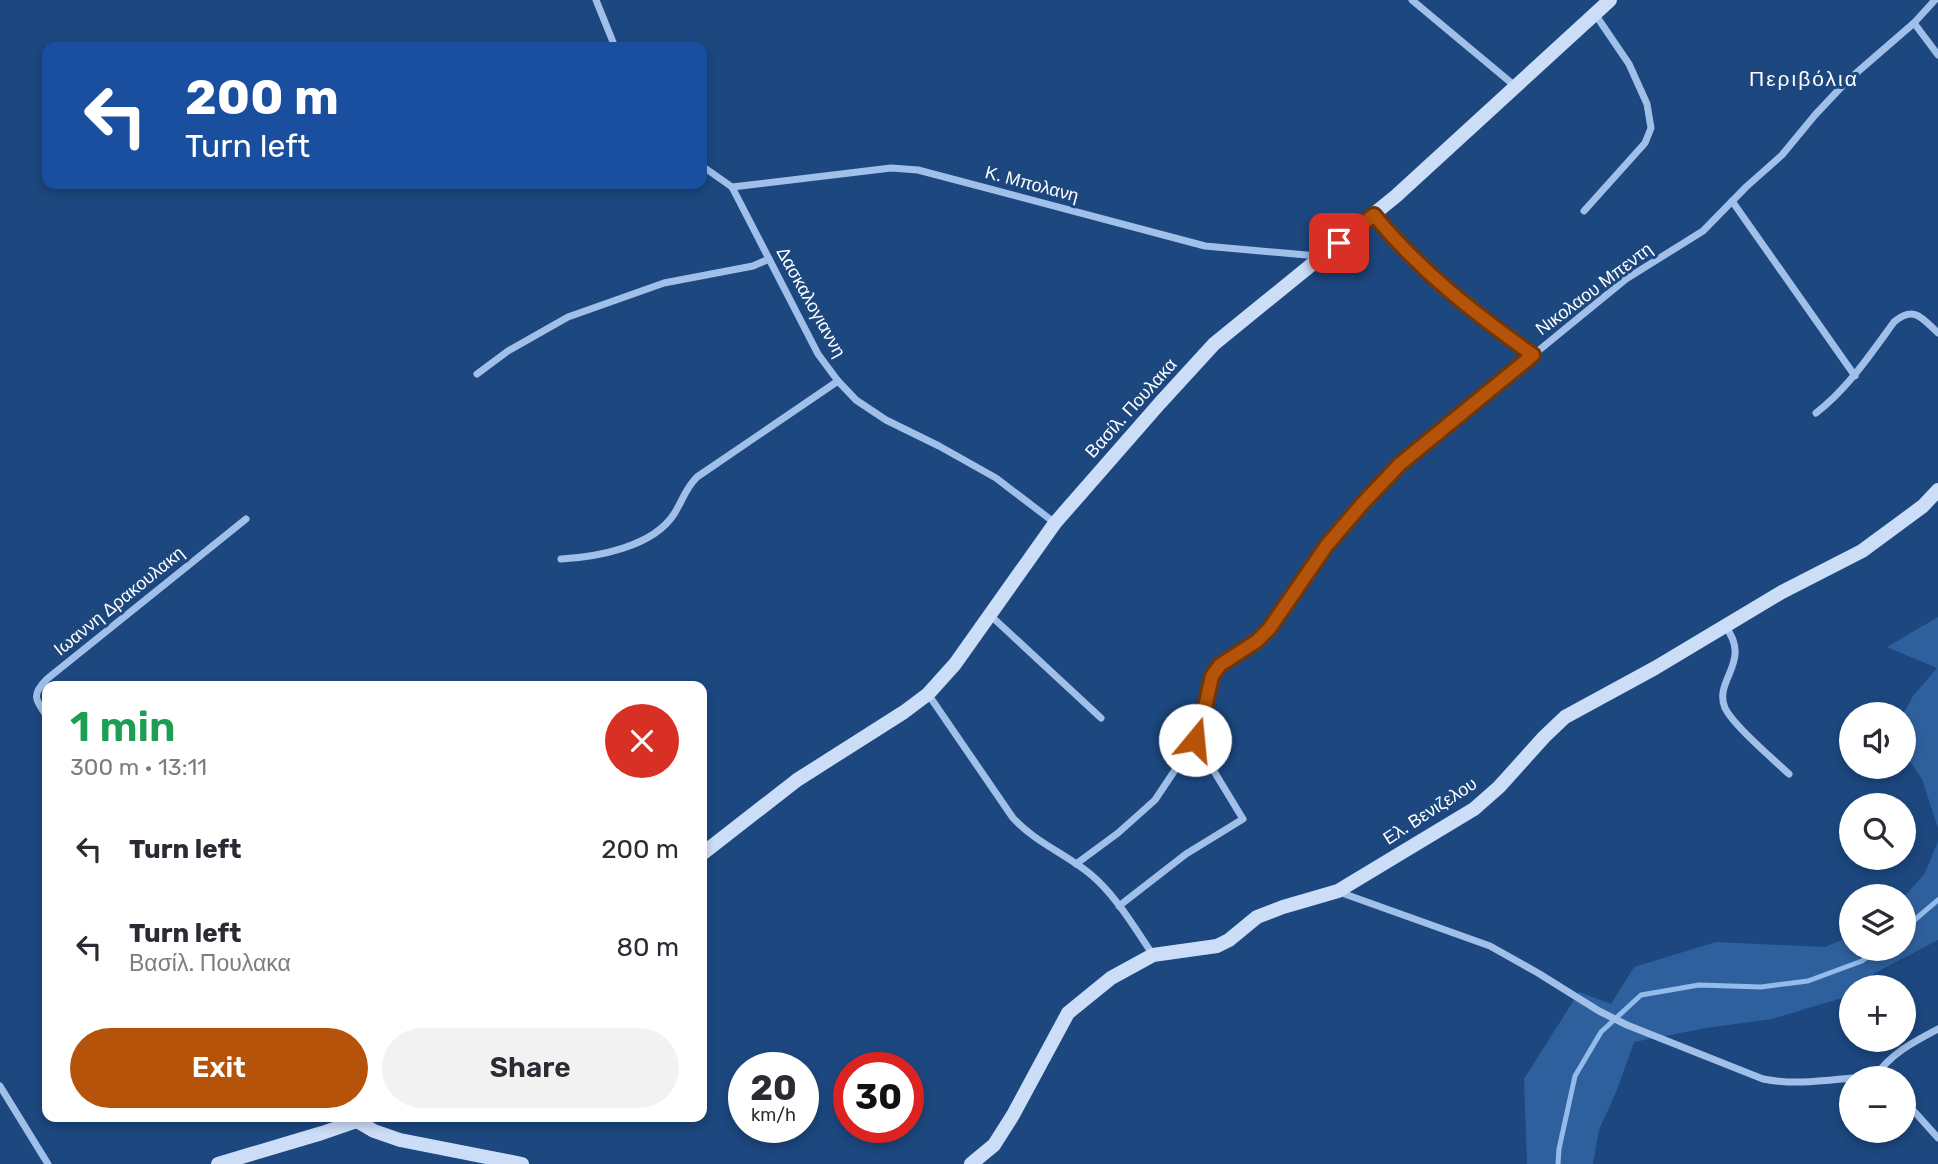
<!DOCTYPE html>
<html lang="en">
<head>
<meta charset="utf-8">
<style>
  :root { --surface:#fff; --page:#f2f2f3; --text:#2b2b33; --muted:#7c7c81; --accent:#b45309 }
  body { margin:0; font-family:Rubik,sans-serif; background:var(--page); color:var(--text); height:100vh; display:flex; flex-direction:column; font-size:26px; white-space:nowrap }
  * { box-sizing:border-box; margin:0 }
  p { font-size:23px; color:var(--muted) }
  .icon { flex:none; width:38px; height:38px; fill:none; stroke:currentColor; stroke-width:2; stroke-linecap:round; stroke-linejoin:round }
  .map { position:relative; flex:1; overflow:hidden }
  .details { position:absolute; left:42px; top:681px; width:665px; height:441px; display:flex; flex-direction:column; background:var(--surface); border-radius:14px; box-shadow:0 4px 10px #0003 }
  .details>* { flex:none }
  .top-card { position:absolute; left:42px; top:42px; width:665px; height:147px; border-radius:14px; box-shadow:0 4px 10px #0003; background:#1a4fa0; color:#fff; overflow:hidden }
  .controls { position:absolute; left:1839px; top:702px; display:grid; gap:14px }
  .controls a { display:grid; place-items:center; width:77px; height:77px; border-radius:50%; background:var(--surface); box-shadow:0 4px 10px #0003; font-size:35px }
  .speed { position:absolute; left:728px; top:1052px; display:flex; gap:14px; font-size:35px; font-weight:700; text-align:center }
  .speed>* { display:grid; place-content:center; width:91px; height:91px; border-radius:50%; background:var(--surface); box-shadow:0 4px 10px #0003; line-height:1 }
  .speed small { font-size:18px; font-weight:400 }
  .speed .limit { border:10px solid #d22; background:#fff; color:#111 }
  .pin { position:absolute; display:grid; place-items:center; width:60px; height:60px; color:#fff; margin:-30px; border-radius:14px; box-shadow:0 4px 10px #0006 }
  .me { position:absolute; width:77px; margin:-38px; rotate:17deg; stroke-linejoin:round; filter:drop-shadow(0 0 5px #0008) }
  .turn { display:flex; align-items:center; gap:24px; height:147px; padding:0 28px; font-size:32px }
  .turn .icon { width:91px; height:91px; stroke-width:2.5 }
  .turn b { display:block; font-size:49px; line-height:60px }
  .round { display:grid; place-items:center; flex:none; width:74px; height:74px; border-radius:37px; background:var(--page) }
  .headline { display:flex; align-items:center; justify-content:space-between; height:119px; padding:0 28px }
  h1 { font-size:42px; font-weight:600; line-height:52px; color:#1e9e55 }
  .action { display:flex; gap:14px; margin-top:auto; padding:14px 28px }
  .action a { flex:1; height:80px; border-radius:42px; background:var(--accent); color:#fff; font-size:28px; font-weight:600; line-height:80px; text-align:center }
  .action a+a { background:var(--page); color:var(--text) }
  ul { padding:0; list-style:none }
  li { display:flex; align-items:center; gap:21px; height:98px; padding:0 28px }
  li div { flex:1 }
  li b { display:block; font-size:26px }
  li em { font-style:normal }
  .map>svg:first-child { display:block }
  .green { fill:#2f609e }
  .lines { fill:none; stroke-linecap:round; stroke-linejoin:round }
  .stream { stroke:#93bbeb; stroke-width:5 }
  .street { stroke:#a0c0e9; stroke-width:7 }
  .secondary { stroke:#cbddf7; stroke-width:14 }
  .route-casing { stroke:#753606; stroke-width:18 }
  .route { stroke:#b45309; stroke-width:12 }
  .labels { text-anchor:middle; stroke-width:6; stroke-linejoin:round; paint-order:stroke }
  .street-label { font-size:18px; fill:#fff; stroke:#1c477f }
  .quarter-label { font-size:21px; letter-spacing:2px; fill:#fff; stroke:#1c477f }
</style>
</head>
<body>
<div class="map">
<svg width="1938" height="1164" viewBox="0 0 1938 1164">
  <rect width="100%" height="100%" fill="#1c477f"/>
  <g class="green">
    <path d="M1938 617V828L1922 779 1904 753 1903 714 1913 696 1937 668 1887 647Z"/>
    <path d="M1938 841V940L1877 972 1858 987H1852L1851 992 1845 997 1772 1019 1706 1028 1634 1042 1617 1090 1599 1130 1593 1164H1527L1524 1079 1579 992 1611 1004 1634 967 1716 942 1825 947 1851 936 1852 948H1904V897L1925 873Z"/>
  </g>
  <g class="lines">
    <g class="stream">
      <path d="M1904 929 1938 900"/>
      <path d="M1558 1164 1559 1149 1575 1076 1601 1032 1641 995 1699 985 1761 987 1808 981 1862 961 1879 948"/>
    </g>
    <g class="street">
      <path d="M596 0 615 47"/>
      <path d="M1412 0 1515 86"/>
      <path d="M1914 23 1938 55"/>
      <path d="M702 166 732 187 818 354 838 381 856 400 886 420 939 446 996 478 1055 523"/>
      <path d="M732 187 891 168 918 170 1205 246 1318 256"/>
      <path d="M1732 201 1855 376"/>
      <path d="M1584 211 1645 143 1651 128 1647 104 1629 64 1595 14"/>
      <path d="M1374 214C1419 271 1474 313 1533 355"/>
      <path d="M477 374 508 351 568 317 664 283 753 266 769 259"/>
      <path d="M1816 413C1848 388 1870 355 1894 322 1914 305 1922 318 1938 333"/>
      <path d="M561 559C597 557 653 547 674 514 683 500 685 489 697 477L838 381"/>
      <path d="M990 615 1101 718"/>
      <path d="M1725 626C1753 662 1713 680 1725 708 1734 726 1773 759 1789 774"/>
      <path d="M928 694 1013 818C1035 842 1064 853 1089 873 1115 894 1134 927 1153 955"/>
      <path d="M47 716C34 699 32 694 47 679L246 519"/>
      <path d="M1076 864 1118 833 1155 800 1195 740 1201 725 1212 676 1220 665 1257 641 1269 629 1327 545 1363 503 1400 464 1626 279 1703 231 1746 187 1782 155 1815 115 1847 81 1914 23 1935 0"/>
      <path d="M1339 892 1490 946 1538 973 1599 1011 1627 1025 1763 1079C1793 1085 1821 1081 1852 1078"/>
      <path d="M1119 906 1186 854 1243 819 1195 740"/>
      <path d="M1874 1078C1890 1054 1913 1042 1938 1029"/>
      <path d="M0 1086 48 1164"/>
      <path d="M1904 1100 1938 1138"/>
    </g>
    <g class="secondary">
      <path d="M702 854 797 780 904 712 928 694 955 664 1055 523 1160 403 1214 344 1396 196 1610 0"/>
      <path d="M357 1121 374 1131 400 1140 522 1164"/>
      <path d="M218 1164 322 1133 357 1121 362 1116"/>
      <path d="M971 1164 994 1145 1013 1115 1068 1013 1111 978 1153 955 1217 946 1229 940 1257 917 1283 907 1338 891 1474 809 1499 787 1544 737 1565 717 1655 668 1782 592 1862 551 1923 506 1938 490"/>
    </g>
  </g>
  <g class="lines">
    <g class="route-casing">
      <path id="route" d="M1195 740 1201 725 1212 676 1220 665 1257 641 1269 629 1327 545 1363 503 1400 464 1533 355C1474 313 1420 271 1374 215L1339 243"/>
    </g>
    <use href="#route" class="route"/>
  </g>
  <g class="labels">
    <g class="street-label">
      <text transform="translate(1032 184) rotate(15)" y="6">Κ. Μπολανη</text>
      <text transform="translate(1594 289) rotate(-37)" y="6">Νικολαου Μπεντη</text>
      <text transform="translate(811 302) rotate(61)" y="6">Δασκαλογιαννη</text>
      <text transform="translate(1131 408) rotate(-48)" y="6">Βασίλ. Πουλακα</text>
      <text transform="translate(119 601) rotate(-39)" y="6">Ιωαννη Δρακουλακη</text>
      <text transform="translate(1430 811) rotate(-33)" y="6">Ελ. Βενιζελου</text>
    </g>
    <g class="quarter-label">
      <text x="1804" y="86">Περιβόλια</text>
    </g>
  </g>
</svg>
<div class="controls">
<a><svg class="icon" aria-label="sound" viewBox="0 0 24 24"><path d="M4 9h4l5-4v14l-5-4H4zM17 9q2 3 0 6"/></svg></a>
<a><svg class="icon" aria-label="search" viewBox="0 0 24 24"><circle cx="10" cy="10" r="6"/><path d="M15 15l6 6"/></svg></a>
<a><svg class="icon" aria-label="layers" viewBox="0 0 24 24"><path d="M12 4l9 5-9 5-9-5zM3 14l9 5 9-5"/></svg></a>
<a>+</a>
<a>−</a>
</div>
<div class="speed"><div>20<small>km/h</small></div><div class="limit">30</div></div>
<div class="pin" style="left:1339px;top:243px;background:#d93025"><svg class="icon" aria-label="arrive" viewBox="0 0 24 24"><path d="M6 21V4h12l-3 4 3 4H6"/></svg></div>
<svg class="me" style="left:1195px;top:740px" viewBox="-20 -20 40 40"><circle r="19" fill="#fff"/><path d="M0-13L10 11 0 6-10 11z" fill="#b45309"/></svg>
<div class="top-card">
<div class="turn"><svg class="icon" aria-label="left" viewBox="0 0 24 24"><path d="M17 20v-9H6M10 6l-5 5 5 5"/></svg><div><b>200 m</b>Turn left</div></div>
</div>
<section class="details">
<div class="headline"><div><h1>1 min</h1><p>300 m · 13:11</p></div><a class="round" style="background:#d93025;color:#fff"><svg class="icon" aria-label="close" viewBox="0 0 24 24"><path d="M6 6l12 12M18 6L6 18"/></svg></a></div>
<ul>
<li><svg class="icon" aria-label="left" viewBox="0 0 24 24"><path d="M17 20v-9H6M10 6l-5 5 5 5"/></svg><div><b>Turn left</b></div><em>200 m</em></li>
<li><svg class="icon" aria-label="left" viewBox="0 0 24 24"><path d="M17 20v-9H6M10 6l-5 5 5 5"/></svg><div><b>Turn left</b><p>Βασίλ. Πουλακα</p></div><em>80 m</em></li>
</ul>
<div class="action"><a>Exit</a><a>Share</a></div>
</section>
</div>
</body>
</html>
